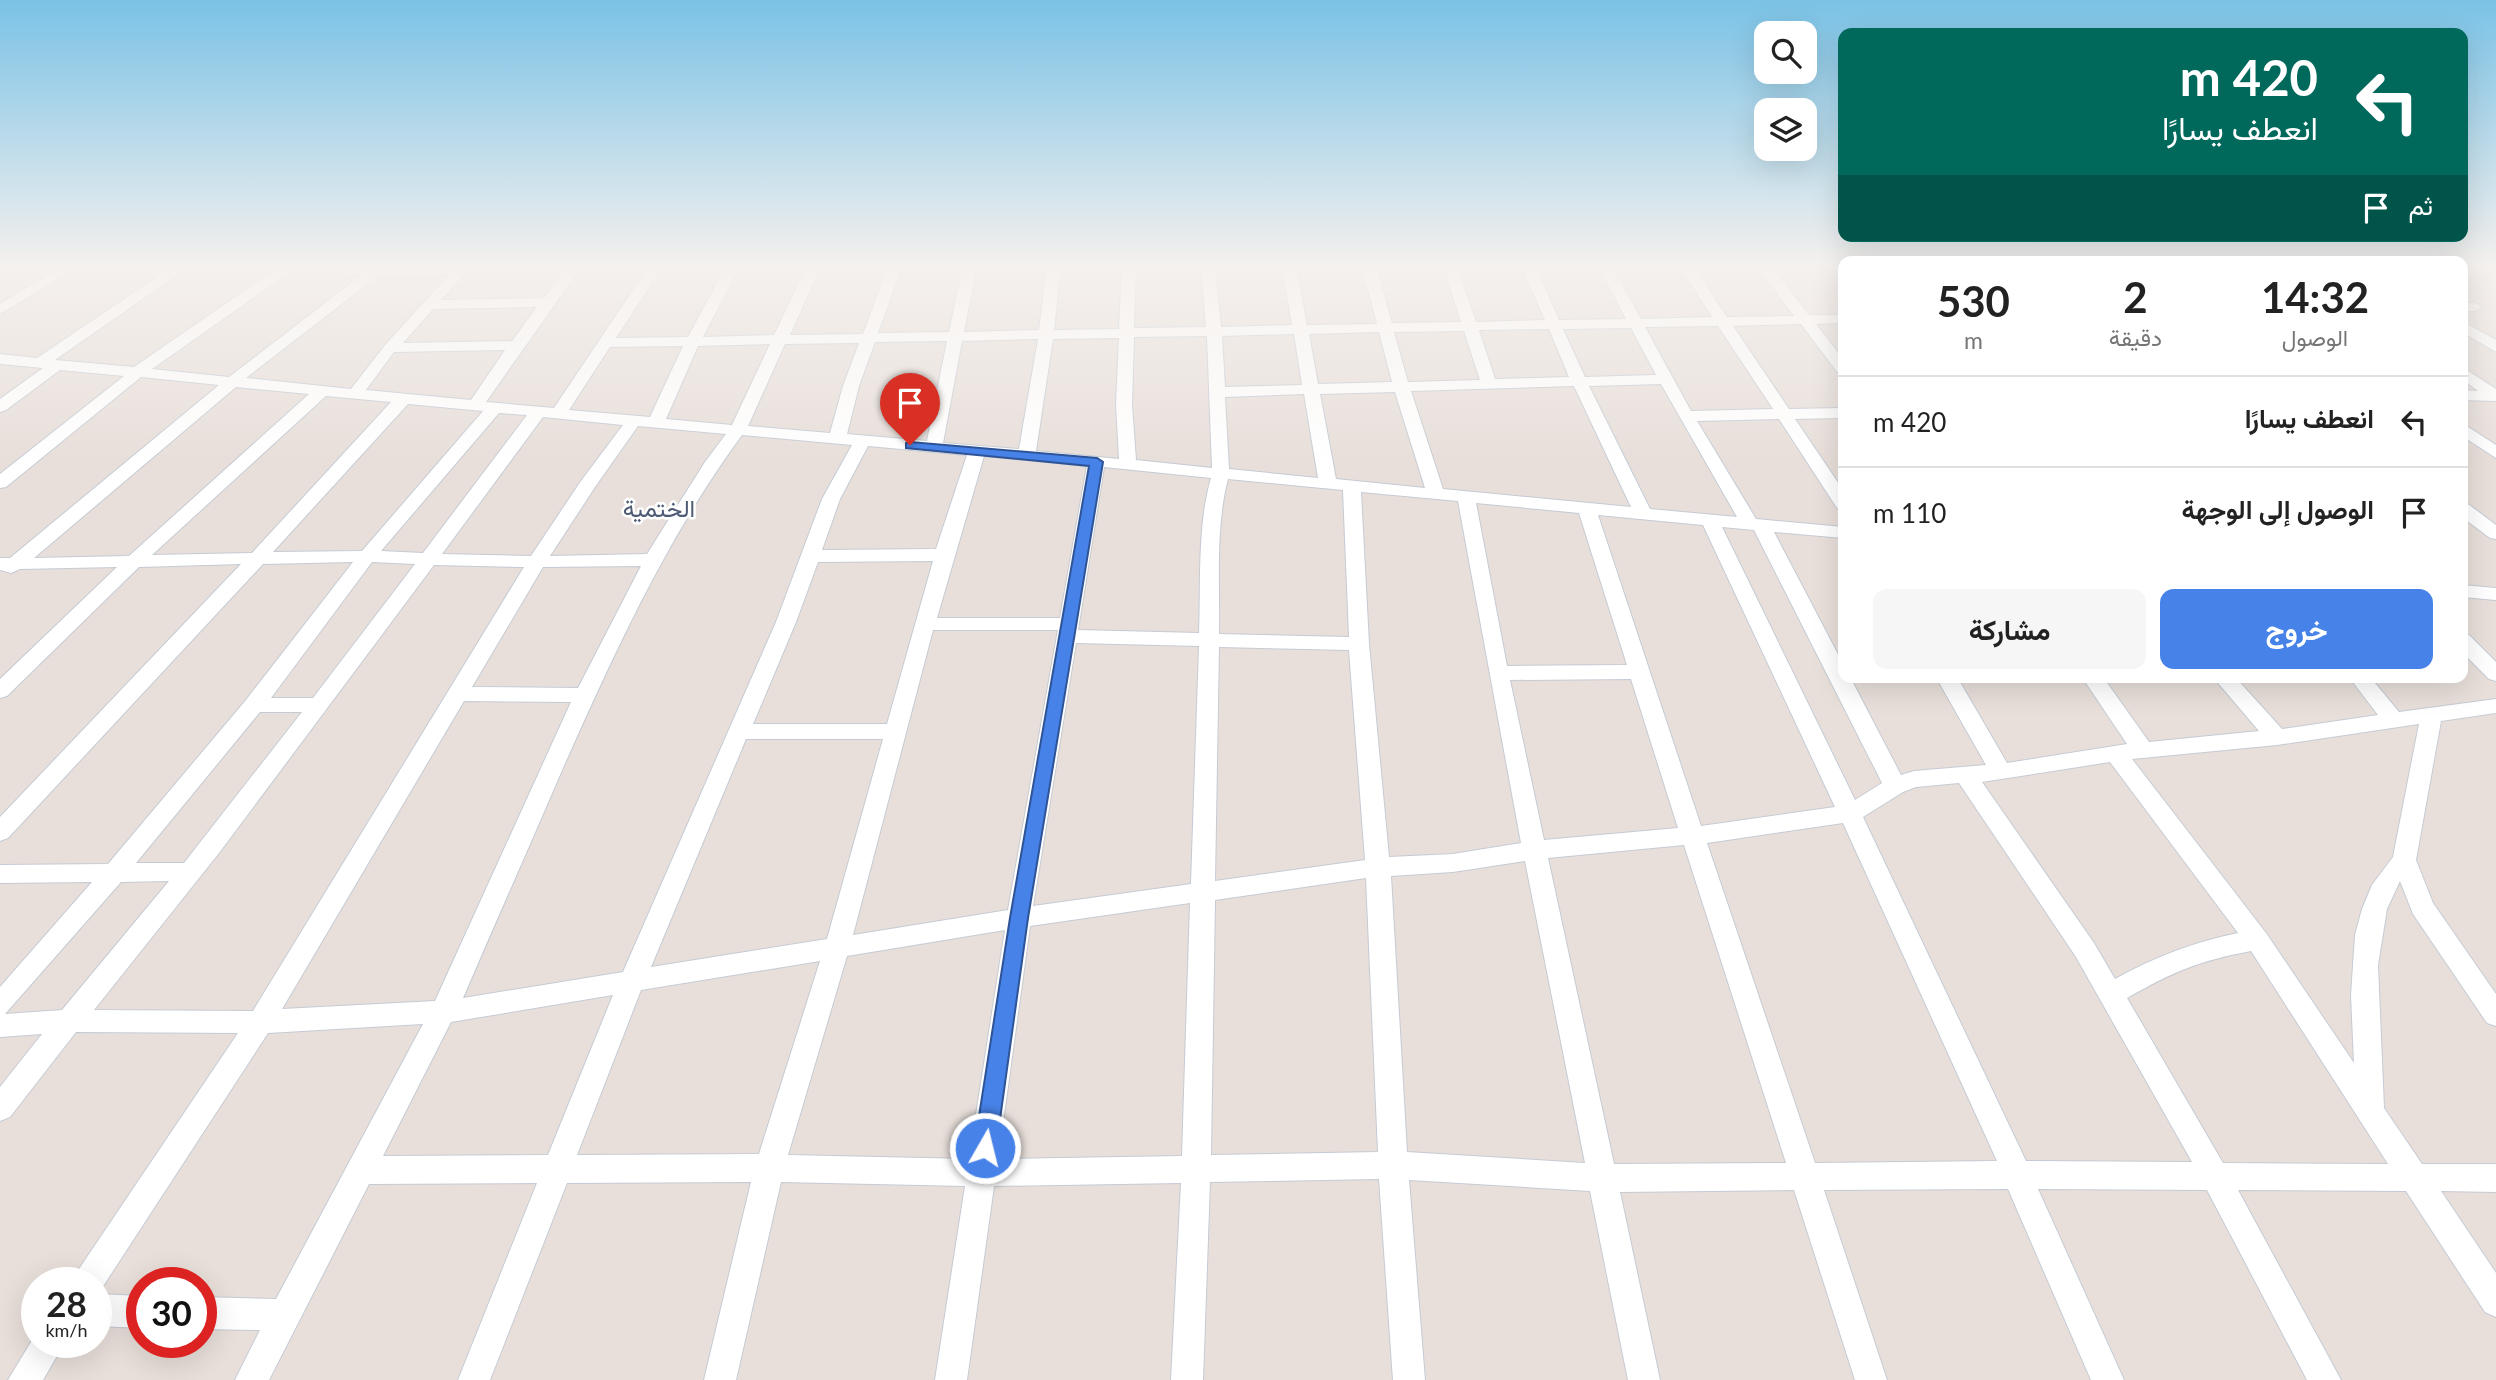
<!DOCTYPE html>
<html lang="ar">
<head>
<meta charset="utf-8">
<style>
  :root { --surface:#fff; --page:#f6f6f6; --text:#222; --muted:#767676; --line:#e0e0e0; --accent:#4782e8 }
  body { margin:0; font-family:Lato,Vazirmatn,sans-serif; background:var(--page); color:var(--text); direction:rtl; height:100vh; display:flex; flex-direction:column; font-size:26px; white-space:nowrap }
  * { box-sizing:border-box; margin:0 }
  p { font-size:23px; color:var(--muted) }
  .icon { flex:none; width:38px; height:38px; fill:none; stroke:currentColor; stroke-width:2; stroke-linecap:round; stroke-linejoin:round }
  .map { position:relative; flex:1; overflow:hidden; direction:ltr }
  .drawer { position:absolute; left:1838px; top:256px; width:630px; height:427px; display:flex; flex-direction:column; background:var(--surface); border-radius:14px; box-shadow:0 7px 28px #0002; direction:rtl }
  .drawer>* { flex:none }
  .guide { position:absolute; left:1838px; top:28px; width:630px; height:214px; border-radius:14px; box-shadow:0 7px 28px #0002; direction:rtl; background:#00695c; color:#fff; overflow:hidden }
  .tools { position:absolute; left:1754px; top:21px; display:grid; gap:14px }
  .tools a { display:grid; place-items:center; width:63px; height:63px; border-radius:14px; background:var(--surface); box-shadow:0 7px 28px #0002; font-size:35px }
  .speed { position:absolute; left:21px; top:1267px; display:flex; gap:14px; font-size:35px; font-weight:700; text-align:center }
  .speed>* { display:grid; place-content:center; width:91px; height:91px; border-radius:50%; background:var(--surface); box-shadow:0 7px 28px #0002; line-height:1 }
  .speed small { font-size:18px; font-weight:400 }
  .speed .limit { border:10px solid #d22; background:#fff; color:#111 }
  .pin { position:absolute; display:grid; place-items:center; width:60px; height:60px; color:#fff; margin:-72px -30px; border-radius:50% 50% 50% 0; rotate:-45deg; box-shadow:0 0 7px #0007 }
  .pin .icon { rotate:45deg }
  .me { position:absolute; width:77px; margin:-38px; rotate:8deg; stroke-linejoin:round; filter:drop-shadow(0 0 5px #0008) }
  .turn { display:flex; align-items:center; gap:24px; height:147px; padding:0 35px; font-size:32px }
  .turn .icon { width:91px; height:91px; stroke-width:2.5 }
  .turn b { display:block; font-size:49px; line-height:60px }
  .then { display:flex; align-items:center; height:66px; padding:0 35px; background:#0003; gap:14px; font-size:26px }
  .eta { display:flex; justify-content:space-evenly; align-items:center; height:119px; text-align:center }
  .eta b { font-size:42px; font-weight:700; line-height:49px }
  .cta { display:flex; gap:14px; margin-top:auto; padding:14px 35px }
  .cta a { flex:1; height:80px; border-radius:14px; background:var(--accent); color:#fff; font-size:28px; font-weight:700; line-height:80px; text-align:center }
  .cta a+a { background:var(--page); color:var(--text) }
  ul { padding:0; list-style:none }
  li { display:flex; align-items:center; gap:21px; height:91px; padding:0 35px; border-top:2px solid var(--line) }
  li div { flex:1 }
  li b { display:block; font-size:26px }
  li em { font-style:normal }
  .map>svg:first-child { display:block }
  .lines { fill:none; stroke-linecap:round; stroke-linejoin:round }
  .minor-casing { stroke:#c5cbd4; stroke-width:2 }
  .minor { fill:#fff; fill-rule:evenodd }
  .route { fill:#4782e8; stroke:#2e5497; stroke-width:2 }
  .labels { text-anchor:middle; stroke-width:5; stroke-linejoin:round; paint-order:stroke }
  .quarter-label { font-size:24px; fill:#4c5a73; stroke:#fff }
</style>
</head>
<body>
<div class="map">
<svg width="2496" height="1380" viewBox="0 0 2496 1380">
  <rect width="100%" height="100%" fill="#e8dfda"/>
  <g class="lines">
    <g class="minor-casing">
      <g id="minor">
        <path d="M63 266H80L0 314V304Z"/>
        <path d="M173 266H190L55 360 134 367 273 271 270 266H526L519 270 466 273 441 300 544 298 568 266H582L486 402 554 408 649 266H663L616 338 688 337 726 266H740L703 337 774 335 807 266H821L790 335 863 334 888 266H902L878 333 949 332 963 266H977L964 332 1039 330 1047 266H1061L1054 330 1119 329 1122 266H1136L1134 328 1206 327 1201 266H1215L1221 327 1292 325 1282 266H1296L1307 325 1377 324 1362 266H1376L1392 323 1461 322 1443 266H1457L1476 322 1545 320 1521 266H1535L1559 320 1626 319 1598 266H1612L1641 319 1712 317 1679 266H1693L1727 317 1794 316 1757 266H1771L1809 315H1843V323L1816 324 1843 359V375L1838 373 1801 324 1733 326 1789 409 1843 408V418L1795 419 1843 490V509L1837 508 1779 419 1697 421 1756 519 1843 527V538L1774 532 1843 664V677H1850L1901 775 1914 771 1986 765 1936 677H1957L2007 763 2127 744 2082 677H2103L2149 742 2259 731 2213 677H2235L2282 729 2378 715 2349 677H2370L2399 712 2496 699V713L2441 721 2416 860 2433 903 2496 994V1026L2487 1023 2413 914 2400 881 2387 909 2378 965 2384 1108 2422 1164H2496V1192L2441 1191 2496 1273V1317L2485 1312 2406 1191 2238 1190 2341 1380H2307L2207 1190 2038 1189 2124 1380H2091L2008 1189 1824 1190 1887 1380H1855L1794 1190 1620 1192 1660 1380H1628L1590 1191 1409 1180 1425 1380H1393L1379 1179 1210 1182 1203 1380H1171L1181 1183 994 1186 967 1380H935L965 1186 781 1182 736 1380H704L751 1182 567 1183 490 1380H458L537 1183 369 1184 269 1380H235L260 1330 201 1329V1297L276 1299 423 1024 268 1033 98 1294 142 1296V1328L96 1326V1283H73L77 1272 238 1033 76 1032 10 1117 0 1121V1087L42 1034 0 1037V987L92 882 0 883V865L108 864 246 700 353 562 263 564 8 838 0 841V817L241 564 139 567 7 696 0 698V679L117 567 20 569 11 573 0 570V558H10L219 385 141 377 6 487 0 488V474L124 376 60 370 6 410 0 412V399L43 368 0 364V354L37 358ZM290 272 363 274 229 377 152 369ZM450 274 385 345 351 389 246 378 379 275ZM537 307 512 341 403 343 433 309ZM1718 326 1773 409 1691 411 1645 327ZM1631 328 1656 375 1585 377 1563 329ZM1549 329 1569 377 1495 379 1479 330ZM1464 331 1480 380 1408 382 1394 332ZM1379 332 1392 382 1318 384 1309 334ZM1294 334 1302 385 1225 387 1222 336ZM1207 336 1212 468 1136 460 1132 404 1134 337ZM1119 338 1116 404 1119 459 1036 451 1053 339ZM1038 339 1019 449 943 443 962 341ZM947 341 927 441 847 434 859 386 875 342ZM859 343 843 386 830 433 748 426 785 344ZM770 344 732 425 666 419 698 346ZM683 346 650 417 569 410 610 347ZM505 350 471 400 366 390 394 352ZM1661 384 1737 517 1650 509 1589 386ZM1574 386 1631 507 1443 489 1411 391ZM236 387 309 394 129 556 34 558ZM1395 392 1425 488 1336 479 1320 394ZM1304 394 1318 478 1229 469 1225 397ZM326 396 391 402 252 553 152 555ZM408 404 483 411 362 551 273 552ZM499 413 527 415 423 553 381 551ZM543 417 623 425 581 481 531 556 442 554ZM638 426 726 434 705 462 647 554 550 556 595 487ZM742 435 852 445 822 499 776 622 623 972 463 998C496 921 530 845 563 768 614 653 667 537 742 435ZM868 446 967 455 936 549 822 550 840 499ZM984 456 1087 466 1060 618H937ZM1104 467 1211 478C1197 527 1201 582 1199 633L1078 630ZM1228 479 1343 490 1349 637 1219 634C1220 583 1215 528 1228 479ZM1361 492 1458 501 1521 843 1453 854 1389 857 1369 644ZM1476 503 1579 513 1627 665 1507 666ZM1598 515 1703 525 1835 807 1701 826ZM1722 527 1754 530 1882 783 1855 800ZM933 561 887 724H753L796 622 818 562ZM372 562 415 564 313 698H271ZM434 565 524 567 253 1011 94 1010 219 853ZM641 566 578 688 472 687 543 567ZM933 630H1058L1008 910 853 935ZM1076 643 1199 646 1191 884 1033 906ZM1219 647 1349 650 1365 860 1215 881ZM1631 679 1678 828 1544 840 1510 680ZM464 701 571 702 435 1001 282 1009ZM260 712H302L184 863H136ZM2419 724 2393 857 2372 885 2362 909 2355 935 2351 995 2354 1063 2266 933 2132 759 2277 745ZM746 739H883L827 939 651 967ZM2110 762 2238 933C2193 942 2155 957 2115 979L2094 943 1982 782ZM1959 783 2076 957 2192 1162 2026 1161 1863 817 1903 792 1916 787ZM1843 823 1997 1161 1815 1163 1707 843ZM1684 845 1786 1163 1614 1164 1548 858ZM1525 861 1585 1163 1407 1152 1391 876 1453 872ZM1366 878 1378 1152 1211 1155 1215 900ZM169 881 62 1010 5 1014 121 882ZM1190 903 1182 1156 998 1159 1030 926ZM1005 930 969 1159 788 1155 847 956ZM2251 951 2388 1164 2223 1163 2127 998C2173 972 2198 961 2251 951ZM820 961 759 1154 577 1155 641 990ZM613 995 548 1155 383 1156 451 1022Z"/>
        <path d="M2462 303H2475L2482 307 2475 311H2462Z"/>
        <path d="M2462 321 2496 340V352L2462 332Z"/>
        <path d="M2462 367 2496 389V401L2462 400V390L2478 391 2462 379Z"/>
        <path d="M2462 423 2496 445V458L2462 436Z"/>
        <path d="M2462 503 2468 504 2496 525V539L2490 538 2462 517Z"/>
        <path d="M2462 585 2496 588V600L2462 597Z"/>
        <path d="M2462 634 2469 635 2496 662V681L2489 679 2462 652Z"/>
        <path d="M37 1332V1342H65L43 1380H8Z"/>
      </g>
    </g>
    <use href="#minor" class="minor"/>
  </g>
  <linearGradient id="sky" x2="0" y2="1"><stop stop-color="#7ac2e6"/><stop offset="0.58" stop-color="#f5f1ee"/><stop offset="1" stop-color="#f5f1ee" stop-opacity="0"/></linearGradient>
  <rect width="2496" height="460" fill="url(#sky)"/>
  <path class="route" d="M910 442 1097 458 1103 462 1028 918 996 1148 993 1155 985 1158 977 1155 974 1148 1010 918 1089 466 906 448V443Z"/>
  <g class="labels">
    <g class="quarter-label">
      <text x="659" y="517">الختمية</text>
    </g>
  </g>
</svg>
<div class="tools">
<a><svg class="icon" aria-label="search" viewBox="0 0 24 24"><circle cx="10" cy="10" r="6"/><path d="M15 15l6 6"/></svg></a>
<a><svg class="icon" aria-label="layers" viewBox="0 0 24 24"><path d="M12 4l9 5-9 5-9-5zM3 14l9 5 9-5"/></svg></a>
</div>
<div class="speed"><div>28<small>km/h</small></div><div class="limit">30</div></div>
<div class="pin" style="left:910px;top:445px;background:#d93025"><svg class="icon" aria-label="arrive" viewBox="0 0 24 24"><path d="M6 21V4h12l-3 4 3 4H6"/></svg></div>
<svg class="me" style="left:985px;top:1148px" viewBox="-20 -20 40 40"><circle r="17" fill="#4782e8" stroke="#fff" stroke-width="3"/><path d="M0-11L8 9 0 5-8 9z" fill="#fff"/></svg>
<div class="guide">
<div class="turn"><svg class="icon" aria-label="left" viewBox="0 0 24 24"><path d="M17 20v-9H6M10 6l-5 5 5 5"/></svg><div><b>420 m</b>انعطف يسارًا</div></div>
<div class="then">ثم<svg class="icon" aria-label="arrive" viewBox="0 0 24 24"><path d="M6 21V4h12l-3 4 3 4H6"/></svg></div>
</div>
<section class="drawer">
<div class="eta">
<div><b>14:32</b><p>الوصول</p></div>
<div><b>2</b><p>دقيقة</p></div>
<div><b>530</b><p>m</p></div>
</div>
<ul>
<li><svg class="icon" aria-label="left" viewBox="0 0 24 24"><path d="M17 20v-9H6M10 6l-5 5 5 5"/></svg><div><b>انعطف يسارًا</b></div><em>420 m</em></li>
<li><svg class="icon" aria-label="arrive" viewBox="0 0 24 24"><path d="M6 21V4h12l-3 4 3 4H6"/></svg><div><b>الوصول إلى الوجهة</b></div><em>110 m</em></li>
</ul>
<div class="cta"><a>خروج</a><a>مشاركة</a></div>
</section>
</div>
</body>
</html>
